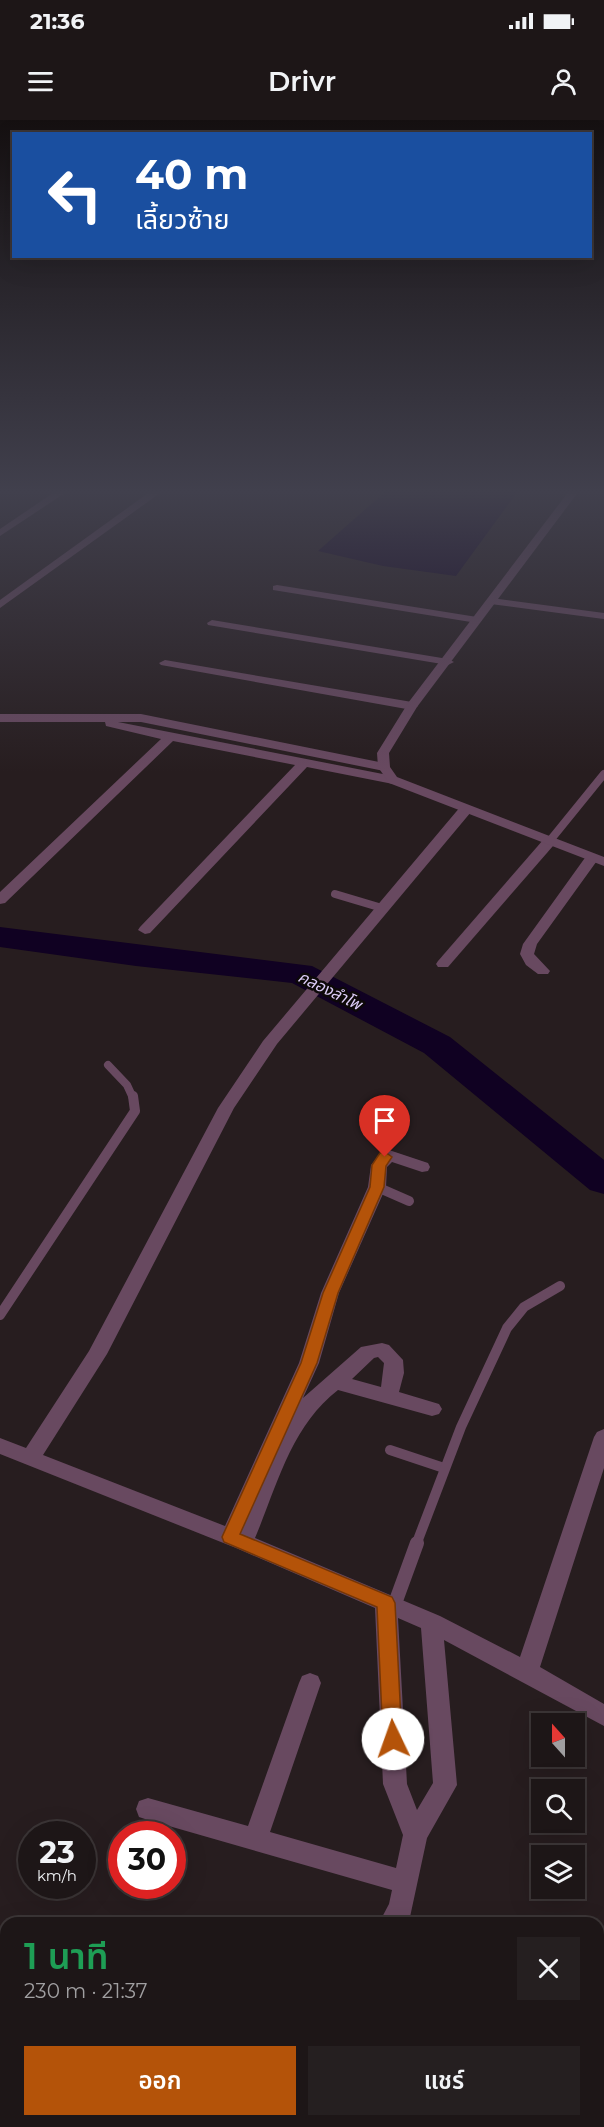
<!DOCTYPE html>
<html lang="th">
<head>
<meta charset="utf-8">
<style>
  :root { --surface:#1d1617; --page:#251f20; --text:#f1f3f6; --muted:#a09fa1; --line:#3b3536; --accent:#b45309 }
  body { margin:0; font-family:Montserrat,"Noto Sans Thai",sans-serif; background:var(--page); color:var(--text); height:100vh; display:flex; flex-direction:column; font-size:22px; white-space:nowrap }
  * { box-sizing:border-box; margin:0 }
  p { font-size:20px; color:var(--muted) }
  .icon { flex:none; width:33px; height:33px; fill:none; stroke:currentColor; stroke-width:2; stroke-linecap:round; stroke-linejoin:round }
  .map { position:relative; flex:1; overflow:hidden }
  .panel { position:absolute; left:0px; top:1797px; width:604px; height:210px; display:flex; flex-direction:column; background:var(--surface); border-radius:18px 18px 0 0; box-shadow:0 6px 24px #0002,0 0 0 2px var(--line) }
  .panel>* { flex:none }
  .guide { position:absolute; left:12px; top:12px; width:580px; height:126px; border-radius:0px; box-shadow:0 6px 24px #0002,0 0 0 2px var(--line); background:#1a4fa0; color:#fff; overflow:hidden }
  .needle { width:39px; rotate:339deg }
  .buttons { position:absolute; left:531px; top:1593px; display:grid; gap:12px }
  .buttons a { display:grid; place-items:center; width:54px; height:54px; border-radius:0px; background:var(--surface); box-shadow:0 6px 24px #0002,0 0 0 2px var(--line); font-size:30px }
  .speed { position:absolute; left:18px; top:1701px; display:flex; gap:12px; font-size:30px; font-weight:700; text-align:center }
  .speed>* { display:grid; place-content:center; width:78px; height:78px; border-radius:50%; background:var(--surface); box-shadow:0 6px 24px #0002,0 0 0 2px var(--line); line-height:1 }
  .speed small { font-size:15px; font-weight:400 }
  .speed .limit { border:9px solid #d22; background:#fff; color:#111 }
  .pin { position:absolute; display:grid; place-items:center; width:51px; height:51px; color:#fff; margin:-62px -26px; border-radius:50% 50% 50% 0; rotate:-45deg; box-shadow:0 0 6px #0007 }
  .pin .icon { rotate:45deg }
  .me { position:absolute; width:66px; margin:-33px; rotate:357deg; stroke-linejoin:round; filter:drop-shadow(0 0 4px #0008) }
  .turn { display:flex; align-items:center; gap:21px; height:126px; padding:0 24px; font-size:27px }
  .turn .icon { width:78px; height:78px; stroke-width:2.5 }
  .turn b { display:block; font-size:42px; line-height:51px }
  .round { display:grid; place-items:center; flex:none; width:63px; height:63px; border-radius:0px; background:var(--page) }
  .overview { display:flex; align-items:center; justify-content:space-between; height:102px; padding:0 24px }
  h1 { font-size:36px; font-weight:600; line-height:45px; color:#1e9e55 }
  .cta { display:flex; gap:12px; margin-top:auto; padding:12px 24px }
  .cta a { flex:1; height:69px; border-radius:0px; background:var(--accent); color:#fff; font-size:24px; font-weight:600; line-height:69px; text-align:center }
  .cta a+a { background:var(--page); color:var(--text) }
  .status { display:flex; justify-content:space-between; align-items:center; height:42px; padding:0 30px; background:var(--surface); direction:ltr }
  .status svg { height:16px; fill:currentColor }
  header { display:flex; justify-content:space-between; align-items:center; height:78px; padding:0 24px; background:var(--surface); font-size:27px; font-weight:600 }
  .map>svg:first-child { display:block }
  .water { fill:#100122 }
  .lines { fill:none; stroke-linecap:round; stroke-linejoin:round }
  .river { fill:#100122; fill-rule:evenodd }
  .service-far3 { stroke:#684960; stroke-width:6 }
  .service-far2 { stroke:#684960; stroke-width:8 }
  .service-far1 { stroke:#684960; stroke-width:10 }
  .service { stroke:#684960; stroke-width:14 }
  .minor { fill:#684960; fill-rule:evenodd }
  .tertiary { fill:#684960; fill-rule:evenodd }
  .route { fill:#b45309; stroke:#753606; stroke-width:1.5 }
  .labels { text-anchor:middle; stroke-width:5; stroke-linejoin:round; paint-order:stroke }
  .water-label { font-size:16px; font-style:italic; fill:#dcccf7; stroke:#0d0909 }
</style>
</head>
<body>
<div class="status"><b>21:36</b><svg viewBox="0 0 49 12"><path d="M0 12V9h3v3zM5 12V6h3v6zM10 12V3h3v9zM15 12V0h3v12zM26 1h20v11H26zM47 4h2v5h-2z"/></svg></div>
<header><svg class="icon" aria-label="menu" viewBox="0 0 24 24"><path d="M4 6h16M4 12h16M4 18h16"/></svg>Drivr<svg class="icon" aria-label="person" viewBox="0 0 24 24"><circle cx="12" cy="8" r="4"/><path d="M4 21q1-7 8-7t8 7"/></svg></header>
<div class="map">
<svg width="604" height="2007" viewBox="0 0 604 2007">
  <rect width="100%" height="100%" fill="#271d1f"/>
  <path class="water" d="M386 371H518L456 456 383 446 318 431Z"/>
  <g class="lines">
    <path class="river" d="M0 807 312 846 450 917 604 1040V1074L590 1070 424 933 292 863 136 846 0 827Z"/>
    <path class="service-far3" d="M491 481 604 496"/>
    <g class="service-far2">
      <path d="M548 723 604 654"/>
      <path d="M335 774 382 788"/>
      <path d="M108 945 127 965 133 978"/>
    </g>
    <g class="service-far1">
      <path d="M377 1067 409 1081"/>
      <path d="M0 1195 135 991 133 976"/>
      <path d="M390 1330 444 1348"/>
      <path d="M416 1425 461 1307 507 1208 524 1187 560 1166"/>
    </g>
    <path class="service" d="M394 1486 417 1423"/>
    <g class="minor">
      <path d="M56 371H68L0 416V409Z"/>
      <path d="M151 371H163L0 488V480Z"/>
      <path d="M277 465 477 497 482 500 477 503 273 470V466Z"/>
      <path d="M212 500 448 539 454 542 448 545 208 505 207 503Z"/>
      <path d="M165 540 412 582 418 586 412 590 161 545 159 543Z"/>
      <path d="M0 594H141L384 643 390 647 384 651 141 602H118L393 656 399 660 393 664 307 647 150 813 145 814 138 810 140 807 295 645 173 621 5 783 0 784V772L161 619 106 606 105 602H0Z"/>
      <path d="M466 685 473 689 471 692 277 924 234 988 107 1234 43 1335 225 1406 299 1243 321 1173 368 1067 371 1045 383 1031 389 1030 428 1043 430 1047 428 1051 422 1052 392 1042 387 1047 386 1067 339 1173 319 1243 303 1278 361 1227 382 1223 389 1225 403 1240 404 1253 399 1272 439 1284 442 1289 439 1294 432 1296 338 1270C291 1306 277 1366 255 1418L440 1496 520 1537 594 1317 597 1312 604 1309V1348L540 1547 604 1584V1606L444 1520 457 1665 427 1718 410 1797 406 1803H379L389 1784 392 1770 148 1700 139 1697 136 1689 139 1681 148 1678 248 1706 299 1563 302 1556 310 1553 318 1556 321 1563 270 1712 396 1748 403 1715 383 1664 375 1488 236 1428 0 1334V1318L26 1328 89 1231 218 988 263 921 461 686ZM378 1237 384 1243 381 1267 352 1259 374 1238ZM398 1498 421 1508 433 1663 417 1690 407 1664Z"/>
      <path d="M548 719 555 723 553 726 448 847H438L436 844 438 841 543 720Z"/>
      <path d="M592 734 599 738 537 824 534 834 550 851 548 854H538L526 845 520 834 523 824 587 735Z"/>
      <path d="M280 2001H348L351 2007H310L308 2002 306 2007H278Z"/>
    </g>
    <path class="tertiary" d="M569 371H579L417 587 389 633 390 647 397 657 604 737V746L389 663 378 647 377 633 408 583Z"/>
  </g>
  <linearGradient id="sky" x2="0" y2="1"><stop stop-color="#151011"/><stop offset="0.57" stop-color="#41404d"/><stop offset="1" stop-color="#41404d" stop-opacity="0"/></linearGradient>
  <rect width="604" height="652" fill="url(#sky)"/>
  <path class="route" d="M385 1032 392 1037 386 1046 384 1067 338 1173 317 1243 240 1414 392 1477 395 1483 402 1619 399 1625 393 1627 386 1625 383 1619 377 1487 224 1422 222 1417 301 1243 323 1173 370 1067 372 1045 380 1033Z"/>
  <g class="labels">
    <g class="water-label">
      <text transform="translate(330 870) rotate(26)" y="6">คลองลำโพ</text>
    </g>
  </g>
</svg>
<div class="buttons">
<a><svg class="needle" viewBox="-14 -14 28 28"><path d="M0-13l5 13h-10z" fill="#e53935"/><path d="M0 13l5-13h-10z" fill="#a09fa1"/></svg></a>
<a><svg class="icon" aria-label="search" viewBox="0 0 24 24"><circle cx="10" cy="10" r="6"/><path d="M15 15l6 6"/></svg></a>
<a><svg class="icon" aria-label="layers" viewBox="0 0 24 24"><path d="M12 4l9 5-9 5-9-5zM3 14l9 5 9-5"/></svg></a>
</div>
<div class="speed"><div>23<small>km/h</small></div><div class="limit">30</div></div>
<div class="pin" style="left:385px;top:1037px;background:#d93025"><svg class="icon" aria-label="arrive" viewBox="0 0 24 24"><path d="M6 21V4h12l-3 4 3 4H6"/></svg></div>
<svg class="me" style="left:393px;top:1619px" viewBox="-20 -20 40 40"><circle r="19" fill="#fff"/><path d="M0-13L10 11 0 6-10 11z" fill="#b45309"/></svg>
<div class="guide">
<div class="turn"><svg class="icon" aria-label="left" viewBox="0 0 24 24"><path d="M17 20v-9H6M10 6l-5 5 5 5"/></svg><div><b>40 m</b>เลี้ยวซ้าย</div></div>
</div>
<section class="panel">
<div class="overview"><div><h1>1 นาที</h1><p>230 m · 21:37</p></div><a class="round"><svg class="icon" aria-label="close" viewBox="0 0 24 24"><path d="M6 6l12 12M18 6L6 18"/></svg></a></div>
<div class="cta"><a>ออก</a><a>แชร์</a></div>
</section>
</div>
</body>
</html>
